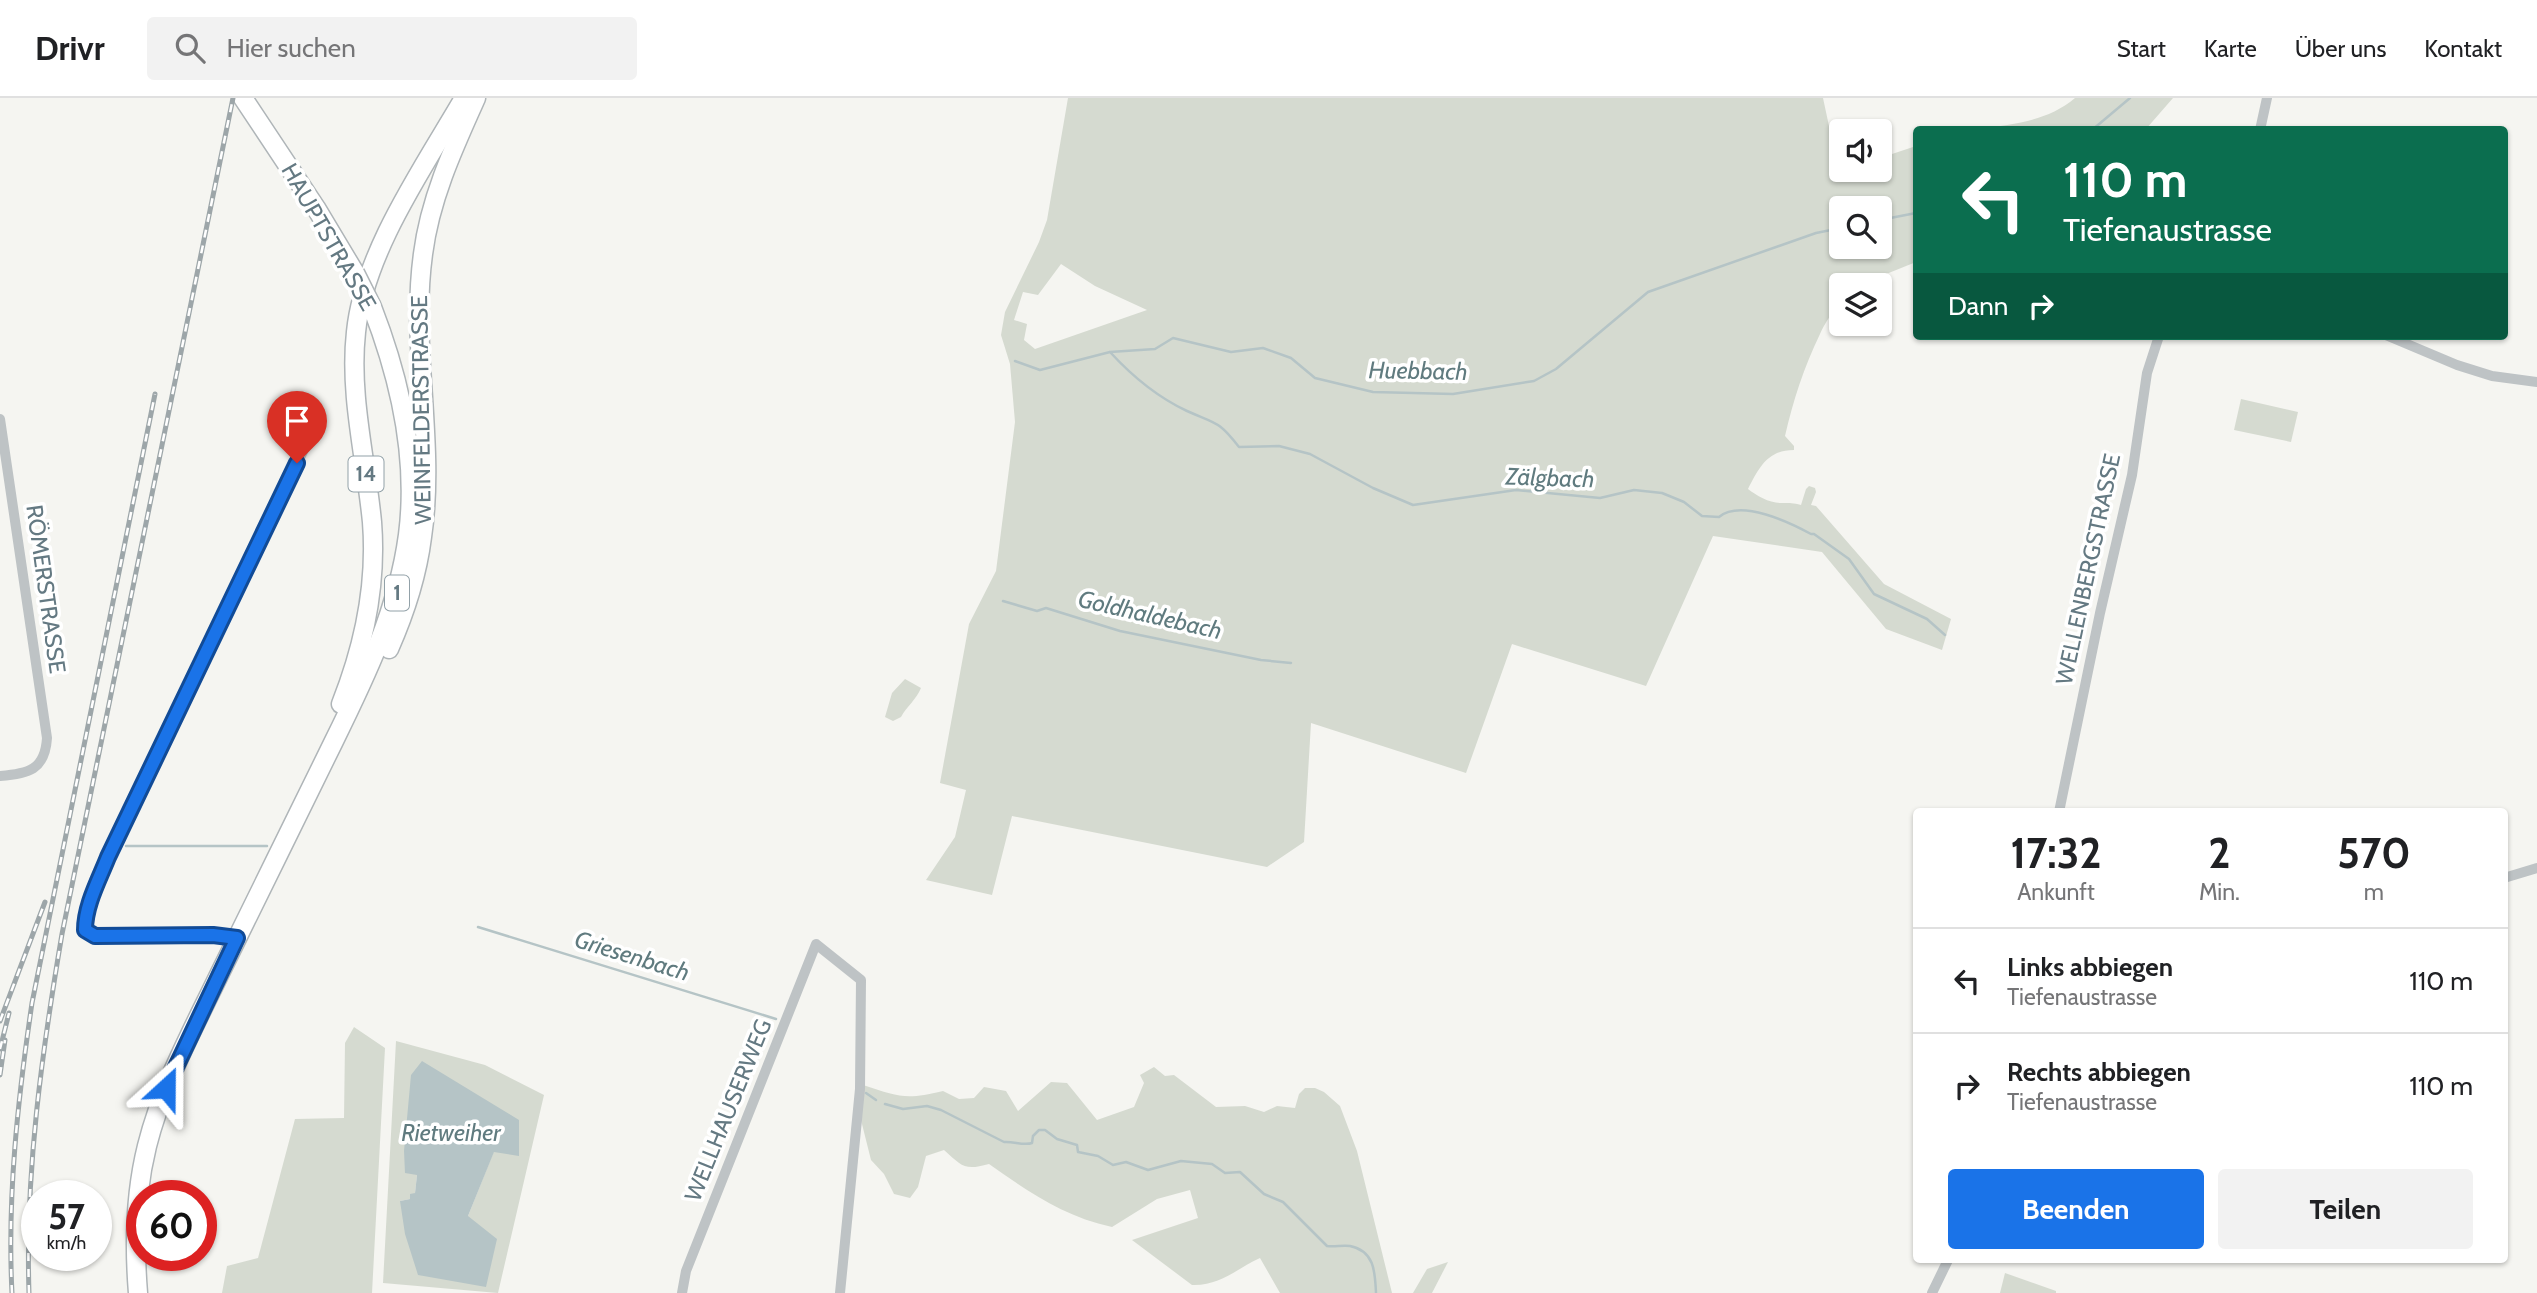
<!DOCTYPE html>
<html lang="de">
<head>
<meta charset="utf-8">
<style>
  :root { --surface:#fff; --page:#f2f2f2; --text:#202124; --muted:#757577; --line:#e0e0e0; --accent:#1a73e8 }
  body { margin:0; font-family:Cabin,sans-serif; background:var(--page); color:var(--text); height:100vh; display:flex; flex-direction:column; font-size:26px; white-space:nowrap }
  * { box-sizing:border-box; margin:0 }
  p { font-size:23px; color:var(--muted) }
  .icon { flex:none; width:38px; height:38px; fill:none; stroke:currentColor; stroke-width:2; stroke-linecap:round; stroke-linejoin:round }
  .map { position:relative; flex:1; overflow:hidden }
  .details { position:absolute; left:1913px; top:710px; width:595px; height:455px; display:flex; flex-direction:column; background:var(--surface); border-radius:7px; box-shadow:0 2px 5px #0004 }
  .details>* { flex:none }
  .banner { position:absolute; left:1913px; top:28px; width:595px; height:214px; border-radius:7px; box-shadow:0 2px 5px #0004; background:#0b6e4f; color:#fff; overflow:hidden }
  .tools { position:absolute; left:1829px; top:21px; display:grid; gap:14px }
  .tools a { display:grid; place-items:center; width:63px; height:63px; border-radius:7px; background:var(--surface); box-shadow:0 2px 5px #0004; font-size:35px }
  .speed { position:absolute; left:21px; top:1082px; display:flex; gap:14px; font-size:35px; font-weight:700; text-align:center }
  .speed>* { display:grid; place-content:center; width:91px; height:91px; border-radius:50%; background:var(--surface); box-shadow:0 2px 5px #0004; line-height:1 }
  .speed small { font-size:18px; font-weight:400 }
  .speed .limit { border:10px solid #d22; background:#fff; color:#111 }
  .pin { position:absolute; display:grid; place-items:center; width:60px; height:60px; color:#fff; margin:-72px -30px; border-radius:50% 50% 50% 0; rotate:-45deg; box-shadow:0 0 7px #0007 }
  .pin .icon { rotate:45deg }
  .me { position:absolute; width:77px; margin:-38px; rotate:24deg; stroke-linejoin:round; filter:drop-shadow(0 0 5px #0008) }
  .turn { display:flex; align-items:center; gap:24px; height:147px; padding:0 35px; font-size:32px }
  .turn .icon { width:91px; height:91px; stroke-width:2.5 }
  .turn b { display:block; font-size:49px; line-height:60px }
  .then { display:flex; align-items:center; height:66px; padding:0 35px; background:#0003; gap:14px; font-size:26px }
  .eta { display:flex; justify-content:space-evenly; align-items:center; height:119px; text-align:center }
  .eta b { font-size:42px; font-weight:700; line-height:49px }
  .cta { display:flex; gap:14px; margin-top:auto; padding:14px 35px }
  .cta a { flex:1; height:80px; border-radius:7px; background:var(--accent); color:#fff; font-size:28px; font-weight:700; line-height:80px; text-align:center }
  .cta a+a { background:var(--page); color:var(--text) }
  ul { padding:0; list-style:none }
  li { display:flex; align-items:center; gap:21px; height:105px; padding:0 35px; border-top:2px solid var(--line) }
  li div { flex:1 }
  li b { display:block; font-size:26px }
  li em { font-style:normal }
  header { display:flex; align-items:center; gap:42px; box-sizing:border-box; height:98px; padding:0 35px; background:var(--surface); border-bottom:2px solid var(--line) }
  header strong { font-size:33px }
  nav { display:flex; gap:38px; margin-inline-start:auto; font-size:24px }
  .search { width:490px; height:63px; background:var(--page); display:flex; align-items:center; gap:18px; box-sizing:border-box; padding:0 24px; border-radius:7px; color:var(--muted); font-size:26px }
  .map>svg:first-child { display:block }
  .green { fill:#d5dad0; fill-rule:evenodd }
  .water { fill:#b5c4c6 }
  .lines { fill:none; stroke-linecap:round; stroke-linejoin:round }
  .stream { stroke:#b5c4c6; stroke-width:2.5 }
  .primary-casing { stroke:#afb5b8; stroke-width:21 }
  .minor { stroke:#bec3c5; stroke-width:10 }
  .primary { stroke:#fff; stroke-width:18 }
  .rail-casing { stroke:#9da6a9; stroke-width:5 }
  .rail { stroke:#fff; stroke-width:2.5; stroke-dasharray:8; stroke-linecap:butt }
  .primary-bridge-casing { stroke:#afb5b8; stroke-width:21; stroke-linecap:butt }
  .primary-bridge { stroke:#fff; stroke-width:18 }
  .route-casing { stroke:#114b97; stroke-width:18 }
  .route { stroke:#1a73e8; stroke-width:12 }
  .labels { text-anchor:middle; stroke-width:7; stroke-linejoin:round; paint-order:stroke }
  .shield { fill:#fff; stroke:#92a1a8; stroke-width:2 }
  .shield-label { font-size:21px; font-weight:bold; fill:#647982 }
  .street-label { font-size:23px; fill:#647982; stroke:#fff }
  .water-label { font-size:24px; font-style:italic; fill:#607b7f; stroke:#fff }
</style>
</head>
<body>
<header>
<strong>Drivr</strong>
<div class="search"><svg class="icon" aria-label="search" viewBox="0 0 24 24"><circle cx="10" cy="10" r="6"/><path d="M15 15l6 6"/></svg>Hier suchen</div>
<nav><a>Start</a><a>Karte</a><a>Über uns</a><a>Kontakt</a></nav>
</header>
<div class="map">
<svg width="2537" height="1195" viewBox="0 0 2537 1195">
  <rect width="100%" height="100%" fill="#f5f5f1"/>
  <g class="green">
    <path d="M1068 0H1823L1829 28 1841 41V72H1880V57L1886 58 1916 48V164L1859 187H1841C1841 207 1828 218 1820 236 1804 269 1793 303 1785 338L1794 348V352C1767 352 1759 370 1748 391 1757 398 1771 406 1783 405 1790 405 1793 405 1801 407L1806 391 1809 388 1815 390 1816 394 1811 407 1816 408 1884 486 1951 521 1942 552 1886 531 1822 454 1713 438 1646 588 1512 546 1466 675 1311 625 1304 744 1267 769 1012 718 992 797 926 782 955 739 966 692 940 685 969 526 996 473 1015 324 1010 266 1001 237 1005 214 1039 144 1047 122ZM1880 110V149H1841V110ZM1061 166 1095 188 1147 212 1035 251 1024 242 1027 226 1014 222 1023 194 1038 197Z"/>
    <path d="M2075 0H2173L2146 31H1980C2014 26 2048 23 2075 0Z"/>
    <path d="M2241 301 2298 314 2291 344 2234 332Z"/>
    <path d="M905 581 921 590C916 602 907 608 901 619L893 623 885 619 892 595Z"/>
    <path d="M354 929 385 950 372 1195H222L227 1168 258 1160 295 1021 344 1020 345 945Z"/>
    <path d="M396 943 485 967 544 997 498 1195 383 1185ZM519 1022V1057L494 1053 468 1118 400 1103 410 1101 415 1095 417 1077Z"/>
    <path d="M1154 969 1165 978 1174 977 1216 1009 1245 1008 1264 1014 1277 1008 1295 1010 1299 996 1305 990H1315L1324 994 1340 1008 1357 1053 1392 1195H1280L1260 1160C1236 1171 1220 1188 1192 1187L1132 1142 1198 1120 1190 1092 1157 1101 1112 1129C1063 1118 1029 1094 989 1066 964 1073 962 1068 944 1052L926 1058 918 1089 910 1100 894 1096 884 1076 871 1062 861 1022 863 987C899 999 906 1002 943 993L959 1001 974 1000 984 989 1006 993 1018 1013 1051 984 1067 985 1097 1022 1134 1009 1144 985 1140 977Z"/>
    <path d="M1448 1164 1432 1195H1413L1427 1171Z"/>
    <path d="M2005 1175 2056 1193V1195H2000Z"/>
  </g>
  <path class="water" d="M422 963 519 1022V1058L494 1054 468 1118 497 1141 486 1189 418 1177 405 1136 400 1103 410 1101V1096L415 1095 417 1077 405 1075 404 1053 411 977Z"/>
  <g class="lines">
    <g class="stream">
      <path d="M2092 32 2130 0"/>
      <path d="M1880 122 1916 115"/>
      <path d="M1110 254C1132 278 1157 299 1187 313 1216 326 1218 322 1239 349L1279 348 1310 356 1373 390 1413 407 1516 392 1600 400 1634 392 1662 395 1684 404 1702 418 1719 419C1741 401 1789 424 1811 436H1814L1849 461 1874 496 1927 521 1945 537"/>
      <path d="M1015 263 1040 272 1110 254 1155 251 1173 240 1231 254 1263 250 1291 260 1315 280 1373 294 1453 296 1534 283 1556 271 1648 194 1816 135 1841 130"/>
      <path d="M1003 503 1037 513 1046 510 1120 533 1261 562 1291 565"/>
      <path d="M126 748H267"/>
      <path d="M478 829 776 921"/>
      <path d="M866 995 876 1002"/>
      <path d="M885 1006 903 1011 927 1008 941 1012 1004 1044C1013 1043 1024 1048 1032 1045L1033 1038 1039 1032H1045L1057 1041 1077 1047 1078 1054 1098 1058 1113 1067 1126 1064 1148 1072 1181 1063 1212 1066 1225 1075 1240 1074 1264 1096 1283 1104 1327 1148C1335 1149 1342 1147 1350 1148 1375 1153 1375 1175 1376 1195"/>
    </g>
    <g class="primary-casing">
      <g id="primary">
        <path d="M243 0 316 110 355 175"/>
        <path d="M389 551C405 515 417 479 422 439 436 345 410 250 423 156 430 101 453 51 476 0"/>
        <path d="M341 606C364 548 377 487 372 424 366 361 349 297 356 234 364 154 424 69 464 0"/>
        <path d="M138 1195C134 1146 135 1096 147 1048 162 988 192 933 219 877 257 800 295 722 333 645 366 578 398 512 408 437 418 359 400 281 372 209"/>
      </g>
    </g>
    <g class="minor">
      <path d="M2260 32 2267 0"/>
      <path d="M2388 238 2457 267 2492 278 2537 284"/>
      <path d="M0 321 47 640C45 672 28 676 0 678"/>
      <path d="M2059 714 2100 515 2132 377 2147 275 2159 238"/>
      <path d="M2504 780 2537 770"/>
      <path d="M237 840 213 837 95 838 85 832C85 807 99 782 108 759L308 343"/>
      <path d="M682 1195 686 1173 816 846 861 882 860 991 840 1195"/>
      <path d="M1932 1195 1948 1162"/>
    </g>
    <use href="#primary" class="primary"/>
    <g class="rail-casing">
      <g id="rail">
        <path d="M0 923 45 804"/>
        <path d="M0 951 9 915"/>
        <path d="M0 977 5 942"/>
        <path d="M12 1195C7 1098 18 1000 32 905L155 296"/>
        <path d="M29 1195C25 1074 42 954 62 836L233 0"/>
      </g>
    </g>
    <use href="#rail" class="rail"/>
    <g class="primary-bridge-casing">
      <path id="primary-bridge" d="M355 175 372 209"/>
    </g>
    <use href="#primary-bridge" class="primary-bridge"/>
  </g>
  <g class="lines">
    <g class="route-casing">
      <path id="route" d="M166 990 237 840 213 837 95 838 85 832C85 807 99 782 108 759L297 365"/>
    </g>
    <use href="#route" class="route"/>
  </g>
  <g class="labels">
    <g class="shield">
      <rect x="348.5" y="358.5" width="35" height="35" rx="5"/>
      <rect x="385" y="477.5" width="24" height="35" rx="5"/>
    </g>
    <g class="shield-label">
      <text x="366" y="383">14</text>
      <text x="397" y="502">1</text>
    </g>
    <g class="street-label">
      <text transform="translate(329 139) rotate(60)" y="8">HAUPTSTRASSE</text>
      <text transform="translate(421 312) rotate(-91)" y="8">WEINFELDERSTRASSE</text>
      <text transform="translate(2088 471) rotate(-78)" y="8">WELLENBERGSTRASSE</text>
      <text transform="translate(46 491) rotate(82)" y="8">RÖMERSTRASSE</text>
      <text transform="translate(728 1012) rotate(-68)" y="8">WELLHAUSERWEG</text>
    </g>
    <g class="water-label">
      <text transform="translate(1418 273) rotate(1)" y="8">Huebbach</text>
      <text transform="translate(1550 380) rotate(2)" y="8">Zälgbach</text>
      <text transform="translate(1150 517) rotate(13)" y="8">Goldhaldebach</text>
      <text transform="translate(632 858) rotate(17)" y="8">Griesenbach</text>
      <text x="451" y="1043">Rietweiher</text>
    </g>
  </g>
</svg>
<div class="tools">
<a><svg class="icon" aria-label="sound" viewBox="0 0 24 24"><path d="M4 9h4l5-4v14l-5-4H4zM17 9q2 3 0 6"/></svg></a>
<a><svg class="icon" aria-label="search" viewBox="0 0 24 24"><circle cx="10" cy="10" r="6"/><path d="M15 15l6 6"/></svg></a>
<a><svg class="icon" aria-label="layers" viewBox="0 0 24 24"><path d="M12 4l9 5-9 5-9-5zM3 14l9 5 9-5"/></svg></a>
</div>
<div class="speed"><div>57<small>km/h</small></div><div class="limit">60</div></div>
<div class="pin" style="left:297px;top:365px;background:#d93025"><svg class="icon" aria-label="arrive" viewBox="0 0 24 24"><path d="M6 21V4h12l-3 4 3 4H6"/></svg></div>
<svg class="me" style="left:166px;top:990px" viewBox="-20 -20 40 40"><path d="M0-17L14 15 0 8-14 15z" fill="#1a73e8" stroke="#fff" stroke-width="4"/></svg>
<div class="banner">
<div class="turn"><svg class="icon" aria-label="left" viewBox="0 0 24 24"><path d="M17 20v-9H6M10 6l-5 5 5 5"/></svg><div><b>110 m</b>Tiefenaustrasse</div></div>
<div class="then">Dann<svg class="icon" aria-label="right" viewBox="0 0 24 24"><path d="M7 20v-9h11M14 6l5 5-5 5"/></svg></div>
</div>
<section class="details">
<div class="eta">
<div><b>17:32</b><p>Ankunft</p></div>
<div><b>2</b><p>Min.</p></div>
<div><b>570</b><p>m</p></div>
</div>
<ul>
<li><svg class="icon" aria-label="left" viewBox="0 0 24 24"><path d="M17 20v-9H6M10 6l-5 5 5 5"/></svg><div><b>Links abbiegen</b><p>Tiefenaustrasse</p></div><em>110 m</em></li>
<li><svg class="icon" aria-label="right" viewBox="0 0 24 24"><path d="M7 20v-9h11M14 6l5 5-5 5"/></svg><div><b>Rechts abbiegen</b><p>Tiefenaustrasse</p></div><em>110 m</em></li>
</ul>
<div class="cta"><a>Beenden</a><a>Teilen</a></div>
</section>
</div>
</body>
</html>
